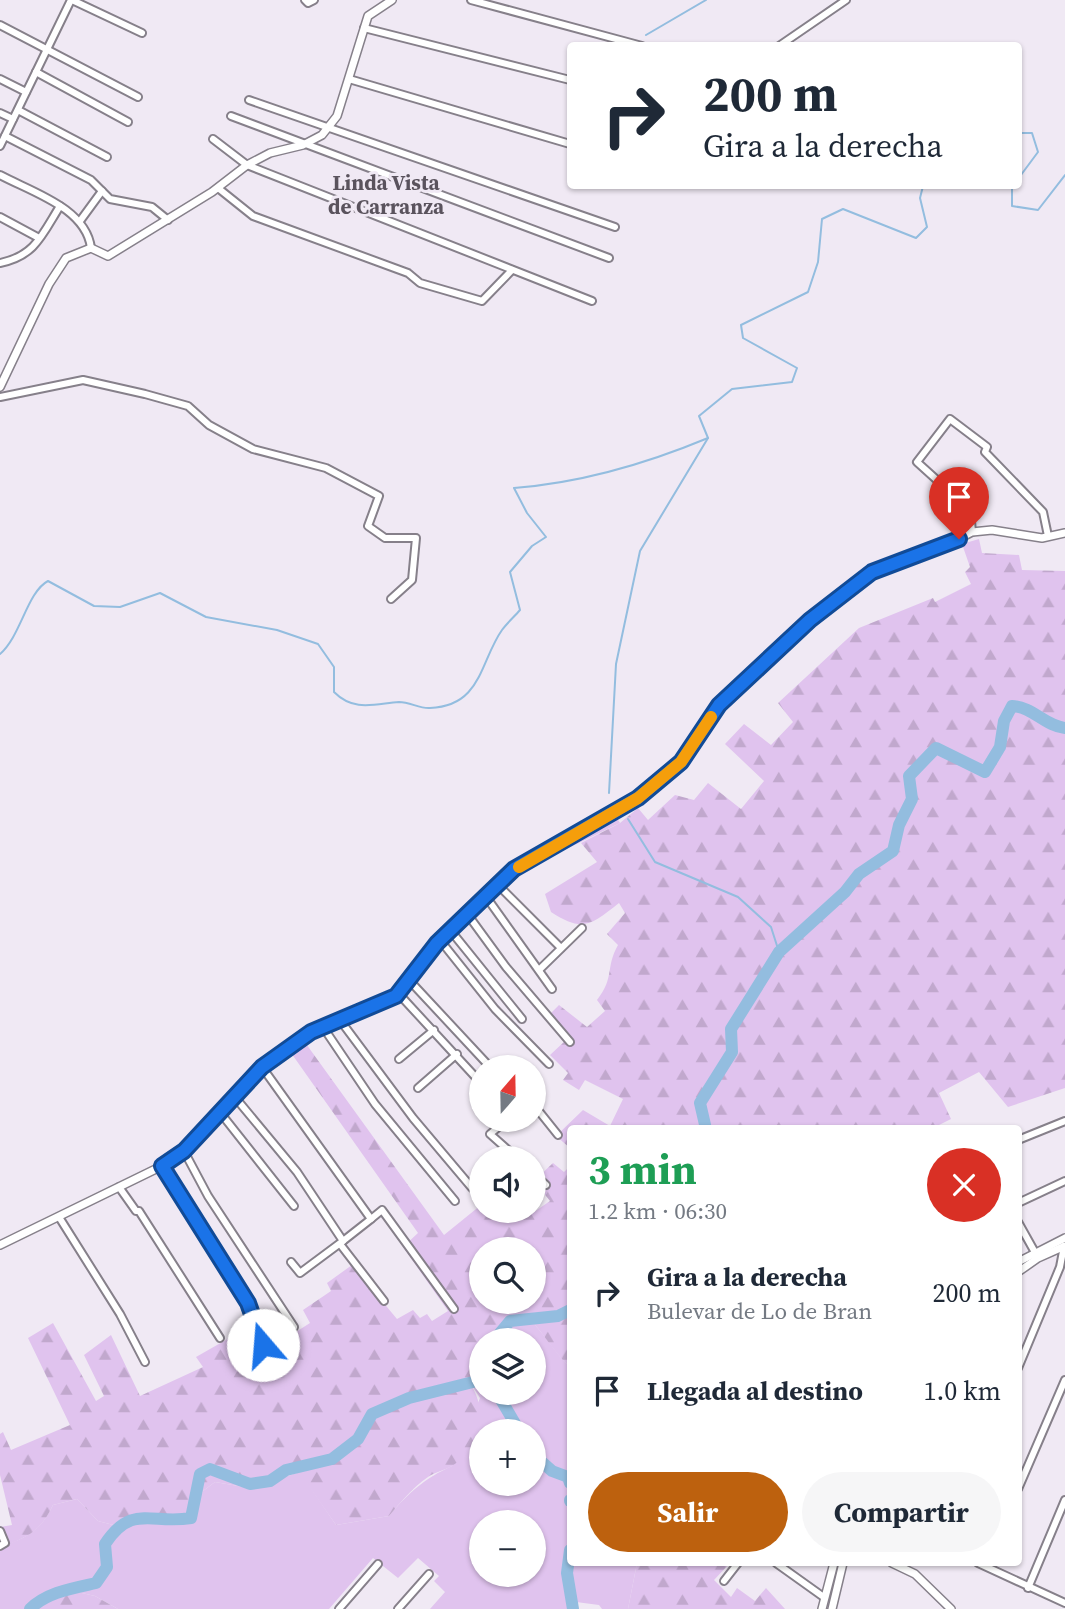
<!DOCTYPE html>
<html lang="es">
<head>
<meta charset="utf-8">
<style>
  :root { --surface:#fff; --page:#f6f6f7; --text:#1f2937; --muted:#747a83; --accent:#bd610e }
  body { margin:0; font-family:"Source Serif 4",serif; background:var(--page); color:var(--text); height:100vh; display:flex; flex-direction:column; font-size:26px; white-space:nowrap }
  * { box-sizing:border-box; margin:0 }
  p { font-size:23px; color:var(--muted) }
  .icon { flex:none; width:38px; height:38px; fill:none; stroke:currentColor; stroke-width:2; stroke-linecap:round; stroke-linejoin:round }
  .map { position:relative; flex:1; overflow:hidden }
  .details { position:absolute; left:567px; top:1125px; width:455px; height:441px; display:flex; flex-direction:column; background:var(--surface); border-radius:7px; box-shadow:0 2px 5px #0004 }
  .details>* { flex:none }
  .top-card { position:absolute; left:567px; top:42px; width:455px; height:147px; border-radius:7px; box-shadow:0 2px 5px #0004; background:#fff; color:var(--text); overflow:hidden }
  .needle { width:46px; rotate:20deg }
  .fabs { position:absolute; left:469px; top:1055px; display:grid; gap:14px }
  .fabs a { display:grid; place-items:center; width:77px; height:77px; border-radius:50%; background:var(--surface); box-shadow:0 2px 5px #0004; font-size:35px }
  .pin { position:absolute; display:grid; place-items:center; width:60px; height:60px; color:#fff; margin:-72px -30px; border-radius:50% 50% 50% 0; rotate:-45deg; box-shadow:0 0 7px #0007 }
  .pin .icon { rotate:45deg }
  .me { position:absolute; width:77px; margin:-38px; rotate:342deg; stroke-linejoin:round; filter:drop-shadow(0 0 5px #0008) }
  .turn { display:flex; align-items:center; gap:24px; height:147px; padding:0 21px; font-size:32px }
  .turn .icon { width:91px; height:91px; stroke-width:2.5 }
  .turn b { display:block; font-size:49px; line-height:60px }
  .round { display:grid; place-items:center; flex:none; width:74px; height:74px; border-radius:37px; background:var(--page) }
  .overview { display:flex; align-items:center; justify-content:space-between; height:119px; padding:0 21px }
  h1 { font-size:42px; font-weight:700; line-height:52px; color:#1e9e55 }
  .primary-button { display:flex; gap:14px; margin-top:auto; padding:14px 21px }
  .primary-button a { flex:1; height:80px; border-radius:42px; background:var(--accent); color:#fff; font-size:28px; font-weight:700; line-height:80px; text-align:center }
  .primary-button a+a { background:var(--page); color:var(--text) }
  ul { padding:0; list-style:none }
  li { display:flex; align-items:center; gap:21px; height:98px; padding:0 21px }
  li div { flex:1 }
  li b { display:block; font-size:26px }
  li em { font-style:normal }
  .map>svg:first-child { display:block }
  .grass { fill:#e0c3ee; fill-rule:evenodd }
  .forest { fill:url(#forest-firs); fill-rule:evenodd }
  .lines { fill:none; stroke-linecap:round; stroke-linejoin:round }
  .stream { stroke:#93bddf; stroke-width:2 }
  .river { stroke:#93bddf; stroke-width:12 }
  .minor-casing { stroke:#86808a; stroke-width:10 }
  .tertiary-casing { stroke:#86808a; stroke-width:10 }
  .minor { stroke:#fff; stroke-width:6 }
  .tertiary { stroke:#fff; stroke-width:7 }
  .route-casing { stroke:#114b97; stroke-width:18 }
  .route { stroke:#1a73e8; stroke-width:12 }
  .slow { stroke:#f59e0b; stroke-width:12 }
  .labels { text-anchor:middle; stroke-width:6; stroke-linejoin:round; paint-order:stroke }
  .neighbourhood-label { font-size:21px; font-weight:bold; fill:#5a535d; stroke:#f0e9f4 }
</style>
</head>
<body>
<div class="map">
<svg width="1065" height="1609" viewBox="0 0 1065 1609">
  <defs>
    <pattern id="forest-firs" width="22" height="20" patternUnits="userSpaceOnUse" patternTransform="scale(1.75)"><rect width="22" height="20" fill="#e0c3ee"/><path d="M5 1l3.5 6h-7zM16 11l3.5 6h-7z" fill="#c1a8cd"/></pattern>
  </defs>
  <rect width="100%" height="100%" fill="#f0e9f4"/>
  <g class="grass">
    <path d="M611 809 620 823 554 855 550 845Z"/>
    <path d="M526 1316C545 1333 553 1351 570 1367V1563H637L628 1609H602L599 1605 576 1602 570 1609H430L445 1592 434 1581 439 1576 418 1558 398 1578 373 1558 329 1609H118L95 1596 60 1588 24 1609H0V1547C26 1538 41 1531 53 1505L77 1499 98 1521 125 1528 147 1521 189 1522 203 1491 215 1482 250 1488 300 1472 336 1525 389 1516C408 1493 425 1478 452 1466L480 1398 469 1381 481 1368V1393H534V1340H500L507 1325ZM481 1432H534V1484H481ZM481 1522H534V1575H481Z"/>
  </g>
  <g class="forest">
    <path d="M979 539 982 553 1019 555 1022 570 1065 571V1088L1008 1107 979 1072 939 1093 951 1119 931 1129H570V1148L556 1136 583 1110 610 1126 623 1099 585 1080 579 1090 563 1080 568 1073 550 1055 565 1041 545 1019 559 1005 587 1027 605 1011 597 1000C615 977 605 968 618 945L607 934 625 913 619 903C591 925 583 933 551 912L545 894 597 862 581 843 620 823 638 808 648 820 675 795 694 800 708 783 741 809 764 781 725 744 744 724 771 745 793 722 778 703 859 628 933 598 935 602 971 584 965 572 970 567 962 544Z"/>
    <path d="M304 1041 444 1235 481 1205V1211H516L524 1219 550 1201 534 1181 553 1163 564 1172 570 1166V1367C553 1352 544 1332 526 1316L507 1325 500 1340H481V1368L469 1381C488 1411 485 1446 452 1466 445 1470 435 1472 428 1477 412 1488 401 1502 389 1516L336 1525 299 1472 250 1488 215 1482 203 1491 189 1522 147 1521 125 1528 98 1521 77 1499 53 1505C42 1529 29 1537 4 1546L0 1527 12 1525 0 1475V1434L3 1432 11 1450 70 1425 28 1338 53 1323 96 1401 104 1396 84 1355 111 1335 140 1396 203 1367 196 1357 231 1337 248 1377 282 1358 277 1344 310 1323 303 1310 331 1291 327 1283 352 1265 397 1319 413 1310 420 1318 427 1314 432 1321 448 1311 403 1247 418 1233 289 1050ZM481 1250H534V1302H481Z"/>
    <path d="M637 1563H730L714 1580 731 1597 737 1588 755 1601 766 1588 785 1609H628Z"/>
    <path d="M60 1588 95 1596 118 1609H24Z"/>
  </g>
  <g class="lines">
    <g class="stream">
      <path d="M646 35 706 0"/>
      <path d="M1018 133H1032L1038 152 1018 179"/>
      <path d="M1012 186V206L1038 210 1065 175"/>
      <path d="M0 654C21 636 27 592 48 581L94 606 120 607 160 593 206 617 277 630 318 644 334 667V692C354 712 374 704 399 702 410 702 420 709 430 708 482 706 480 661 502 630 507 623 514 617 520 610L510 572 532 546 546 537 527 513 514 488C579 483 648 463 708 438L699 416 732 389 792 382 797 368 743 338 741 325 808 292 818 262 822 219 843 209 916 238 927 227 920 198 923 186"/>
      <path d="M609 793 616 664 640 551 708 438"/>
      <path d="M628 819 655 862 738 897 771 927 779 952"/>
    </g>
    <g class="river">
      <path d="M706 1129 700 1103 732 1052 731 1029 779 952 845 892 859 874 893 851 899 825 912 799 909 776 936 748 985 772 1000 747 1004 721 1012 706C1033 707 1045 726 1065 728"/>
      <path d="M501 1340 500 1333 510 1321 558 1316 570 1310"/>
      <path d="M497 1393 520 1432"/>
      <path d="M534 1455 552 1471 568 1477 570 1483"/>
      <path d="M570 1500V1501"/>
      <path d="M570 1550 567 1573 573 1609"/>
      <path d="M30 1609C47 1592 74 1588 96 1583L107 1567 105 1544C132 1503 152 1525 191 1518L200 1474 210 1469 250 1484 270 1481 286 1470 332 1459 358 1439 372 1414 409 1398 481 1380"/>
    </g>
    <g class="minor-casing">
      <g id="minor">
        <path d="M72 0 142 33"/>
        <path d="M305 0 308 3 314 0"/>
        <path d="M471 0 642 46"/>
        <path d="M0 25 138 97"/>
        <path d="M364 28 570 80"/>
        <path d="M779 46 846 0"/>
        <path d="M36 72 128 122"/>
        <path d="M0 79 26 92"/>
        <path d="M349 79 570 144"/>
        <path d="M249 100 615 227"/>
        <path d="M18 110 107 157"/>
        <path d="M0 113 13 119"/>
        <path d="M231 116 609 258"/>
        <path d="M5 136 91 180 110 199 152 207 168 220"/>
        <path d="M213 139 247 165 592 301"/>
        <path d="M0 146 71 0"/>
        <path d="M0 175C32 192 86 208 91 248"/>
        <path d="M218 188 253 216 408 273 420 283 482 301 512 270"/>
        <path d="M0 217 39 238"/>
        <path d="M80 221 102 191"/>
        <path d="M0 263C35 256 42 235 60 206"/>
        <path d="M0 397 83 380 145 394 188 406 209 425 253 449 326 468 379 496 368 526 385 538H416L412 580 391 599"/>
        <path d="M972 532 970 510 917 462 950 419 987 447 985 452 1043 512 1048 536"/>
        <path d="M499 886 561 948"/>
        <path d="M487 898 552 989"/>
        <path d="M468 915 506 967 570 1042"/>
        <path d="M451 931 522 1019"/>
        <path d="M440 940 495 1009 549 1064"/>
        <path d="M539 970 582 928"/>
        <path d="M409 980 491 1068"/>
        <path d="M398 993 481 1083"/>
        <path d="M340 1020 413 1118 472 1188"/>
        <path d="M323 1027 375 1104 455 1201"/>
        <path d="M399 1059 434 1030"/>
        <path d="M262 1067 371 1219 343 1241"/>
        <path d="M418 1088 457 1054"/>
        <path d="M234 1096 297 1172 343 1241 300 1273 291 1262"/>
        <path d="M534 1105 558 1135"/>
        <path d="M219 1111 294 1206"/>
        <path d="M507 1120 490 1134 517 1158"/>
        <path d="M1018 1140 1065 1121"/>
        <path d="M184 1151 208 1196 294 1327"/>
        <path d="M162 1166 248 1303 263 1345"/>
        <path d="M534 1174 546 1185"/>
        <path d="M119 1187 136 1211H139L220 1338"/>
        <path d="M1018 1203 1065 1181"/>
        <path d="M59 1217 120 1314 145 1362"/>
        <path d="M371 1219 382 1210 454 1309"/>
        <path d="M1018 1222 1037 1256"/>
        <path d="M340 1244 384 1301"/>
        <path d="M1018 1368 1060 1267 1064 1246"/>
        <path d="M1018 1489 1065 1380"/>
        <path d="M0 1531 5 1543 0 1546"/>
        <path d="M776 1563 825 1598"/>
        <path d="M978 1563 1065 1603"/>
        <path d="M724 1581 738 1563"/>
        <path d="M1028 1588 1065 1500"/>
        <path d="M339 1609 378 1564"/>
        <path d="M398 1609 429 1574"/>
      </g>
    </g>
    <g class="tertiary-casing">
      <g id="tertiary">
        <path d="M0 387 49 284 66 258 91 248 108 256 212 192 247 165 270 153 303 145 322 135 337 116 368 16 392 0"/>
        <path d="M0 1245 162 1166 184 1151 258 1070 311 1032 396 996 437 943 514 869 638 798 681 762 718 705 810 620 872 572 945 546 972 532 992 530 1042 538 1065 533"/>
        <path d="M1018 1262 1065 1238"/>
        <path d="M1018 1272 1038 1258 1065 1246"/>
        <path d="M892 1563 915 1574 951 1609"/>
        <path d="M822 1609 834 1563"/>
        <path d="M832 1609 843 1563"/>
      </g>
    </g>
    <use href="#minor" class="minor"/>
    <use href="#tertiary" class="tertiary"/>
  </g>
  <g class="lines">
    <g class="route-casing">
      <path id="route" d="M263 1345 248 1303 162 1166 184 1151 262 1067 311 1032 396 996 437 943 514 869 638 798 681 762 719 705 810 620 872 572 959 539"/>
    </g>
    <use href="#route" class="route"/>
    <path class="slow" d="M519 867 638 798 681 762 711 717"/>
  </g>
  <g class="labels">
    <g class="neighbourhood-label">
      <text x="386" y="190">Linda Vista<tspan x="386" dy="24">de Carranza</tspan></text>
    </g>
  </g>
</svg>
<div class="fabs">
<a><svg class="needle" viewBox="-14 -14 28 28"><path d="M0-13l5 13h-10z" fill="#e53935"/><path d="M0 13l5-13h-10z" fill="#747a83"/></svg></a>
<a><svg class="icon" aria-label="sound" viewBox="0 0 24 24"><path d="M4 9h4l5-4v14l-5-4H4zM17 9q2 3 0 6"/></svg></a>
<a><svg class="icon" aria-label="search" viewBox="0 0 24 24"><circle cx="10" cy="10" r="6"/><path d="M15 15l6 6"/></svg></a>
<a><svg class="icon" aria-label="layers" viewBox="0 0 24 24"><path d="M12 4l9 5-9 5-9-5zM3 14l9 5 9-5"/></svg></a>
<a>+</a>
<a>−</a>
</div>
<div class="pin" style="left:959px;top:539px;background:#d93025"><svg class="icon" aria-label="arrive" viewBox="0 0 24 24"><path d="M6 21V4h12l-3 4 3 4H6"/></svg></div>
<svg class="me" style="left:263px;top:1345px" viewBox="-20 -20 40 40"><circle r="19" fill="#fff"/><path d="M0-13L10 11 0 6-10 11z" fill="#1a73e8"/></svg>
<div class="top-card">
<div class="turn"><svg class="icon" aria-label="right" viewBox="0 0 24 24"><path d="M7 20v-9h11M14 6l5 5-5 5"/></svg><div><b>200 m</b>Gira a la derecha</div></div>
</div>
<section class="details">
<div class="overview"><div><h1>3 min</h1><p>1.2 km · 06:30</p></div><a class="round" style="background:#d93025;color:#fff"><svg class="icon" aria-label="close" viewBox="0 0 24 24"><path d="M6 6l12 12M18 6L6 18"/></svg></a></div>
<ul>
<li><svg class="icon" aria-label="right" viewBox="0 0 24 24"><path d="M7 20v-9h11M14 6l5 5-5 5"/></svg><div><b>Gira a la derecha</b><p>Bulevar de Lo de Bran</p></div><em>200 m</em></li>
<li><svg class="icon" aria-label="arrive" viewBox="0 0 24 24"><path d="M6 21V4h12l-3 4 3 4H6"/></svg><div><b>Llegada al destino</b></div><em>1.0 km</em></li>
</ul>
<div class="primary-button"><a>Salir</a><a>Compartir</a></div>
</section>
</div>
</body>
</html>
